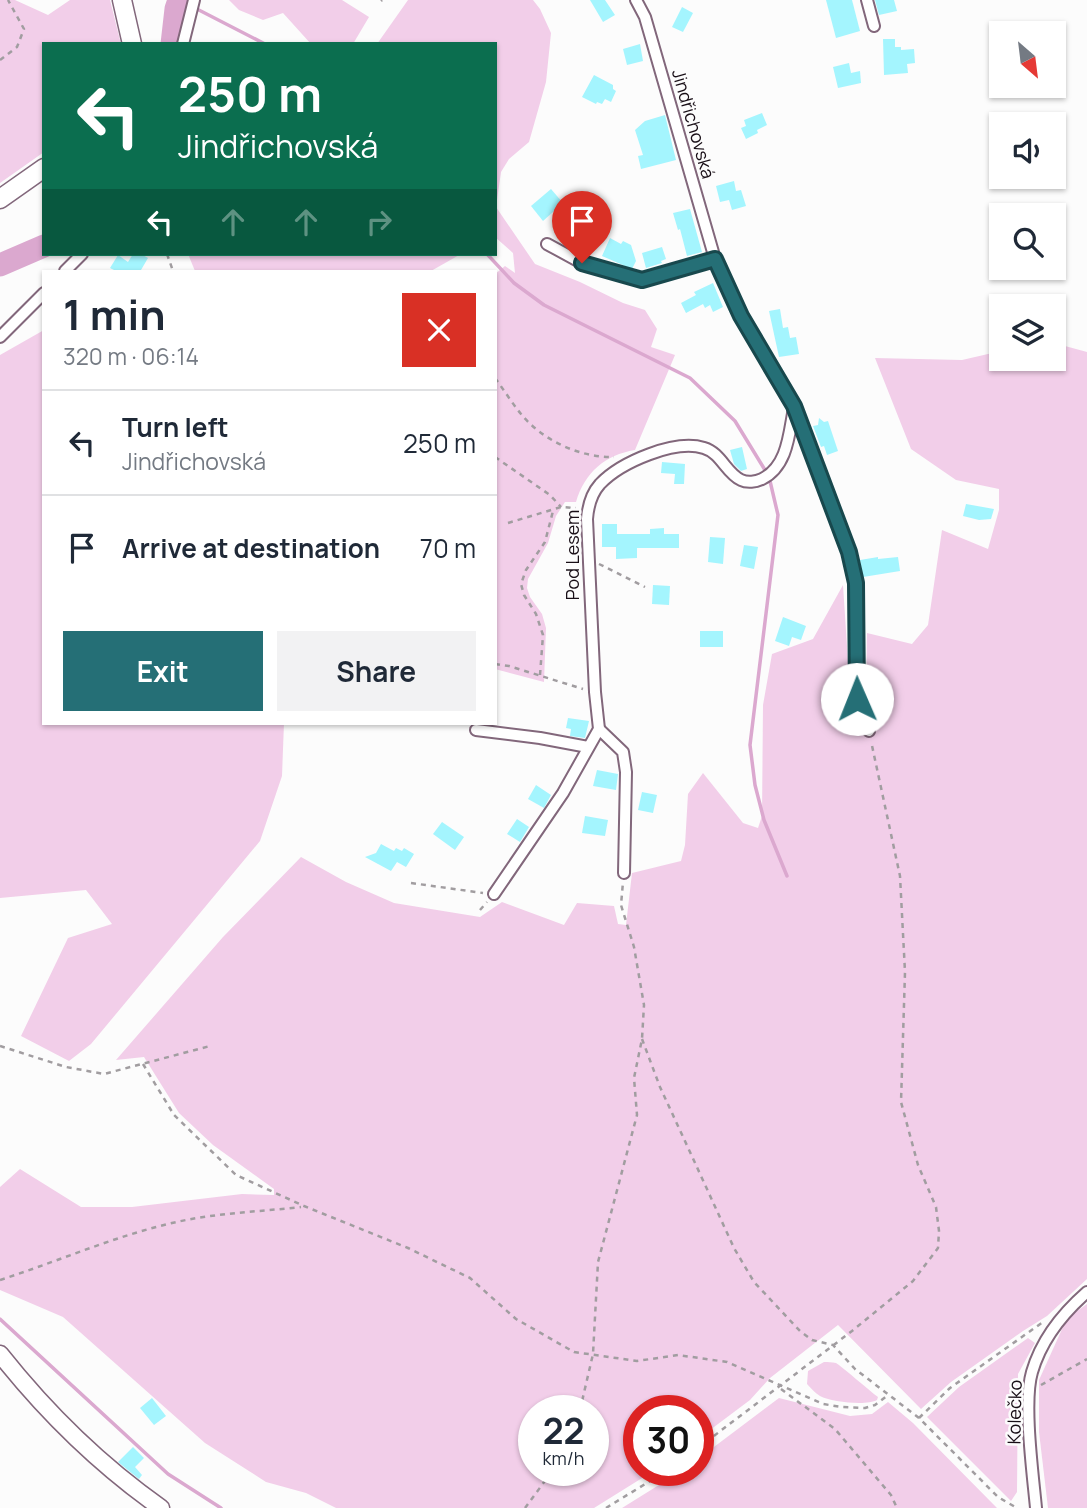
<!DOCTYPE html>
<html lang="en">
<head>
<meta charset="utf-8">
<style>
  :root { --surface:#fff; --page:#f2f2f3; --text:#1f2937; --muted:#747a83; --line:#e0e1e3; --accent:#256f76 }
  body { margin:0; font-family:Manrope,sans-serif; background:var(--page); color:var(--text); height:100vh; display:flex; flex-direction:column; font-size:26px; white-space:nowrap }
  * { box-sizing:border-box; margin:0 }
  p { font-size:23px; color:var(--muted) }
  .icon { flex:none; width:38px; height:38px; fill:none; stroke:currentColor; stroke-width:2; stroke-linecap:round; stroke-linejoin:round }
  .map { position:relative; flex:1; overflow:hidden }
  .sheet { position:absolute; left:42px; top:270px; width:455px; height:455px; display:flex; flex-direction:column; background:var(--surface); border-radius:0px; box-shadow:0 2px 5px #0004 }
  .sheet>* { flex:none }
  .banner { position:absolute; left:42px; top:42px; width:455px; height:214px; border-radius:0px; box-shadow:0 2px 5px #0004; background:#0b6e4f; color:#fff; overflow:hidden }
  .needle { width:46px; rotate:152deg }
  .controls { position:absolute; left:989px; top:21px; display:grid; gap:14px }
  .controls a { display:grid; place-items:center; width:77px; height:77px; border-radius:0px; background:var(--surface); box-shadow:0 2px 5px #0004; font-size:35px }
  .speed { position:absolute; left:518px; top:1395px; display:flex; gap:14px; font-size:35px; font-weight:700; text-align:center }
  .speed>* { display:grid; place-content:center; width:91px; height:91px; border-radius:50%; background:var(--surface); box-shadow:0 2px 5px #0004; line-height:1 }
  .speed small { font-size:18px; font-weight:400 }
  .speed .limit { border:10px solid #d22; background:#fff; color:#111 }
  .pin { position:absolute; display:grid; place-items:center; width:60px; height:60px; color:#fff; margin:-72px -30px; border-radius:50% 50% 50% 0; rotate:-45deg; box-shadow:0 0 7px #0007 }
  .pin .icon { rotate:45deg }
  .me { position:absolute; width:77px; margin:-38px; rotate:359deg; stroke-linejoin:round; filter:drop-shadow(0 0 5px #0008) }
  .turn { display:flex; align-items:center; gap:24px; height:147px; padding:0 21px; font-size:32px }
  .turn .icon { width:91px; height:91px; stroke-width:2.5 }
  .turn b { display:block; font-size:49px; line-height:60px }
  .lanes { display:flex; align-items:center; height:66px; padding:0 21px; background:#0003; justify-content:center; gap:35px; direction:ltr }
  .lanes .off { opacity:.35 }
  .round { display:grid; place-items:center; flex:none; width:74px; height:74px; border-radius:0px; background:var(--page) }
  .overview { display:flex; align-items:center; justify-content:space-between; height:119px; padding:0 21px }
  h1 { font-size:42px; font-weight:700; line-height:52px }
  .cta { display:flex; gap:14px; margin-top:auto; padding:14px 21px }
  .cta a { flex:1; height:80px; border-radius:0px; background:var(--accent); color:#fff; font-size:28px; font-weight:700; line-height:80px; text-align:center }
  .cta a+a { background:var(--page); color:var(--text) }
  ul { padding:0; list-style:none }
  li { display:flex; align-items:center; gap:21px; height:105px; padding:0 21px; border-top:2px solid var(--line) }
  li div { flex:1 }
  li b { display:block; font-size:26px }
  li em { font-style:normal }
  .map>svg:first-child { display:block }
  .green { fill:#f2cee9; fill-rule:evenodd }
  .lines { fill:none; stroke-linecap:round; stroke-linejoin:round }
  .stream { stroke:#dba8cf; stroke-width:3.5 }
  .river { stroke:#dba8cf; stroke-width:23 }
  .building { fill:#a4f5fe }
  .street-casing { stroke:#82677b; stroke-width:14 }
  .secondary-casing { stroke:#82677b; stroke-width:19 }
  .primary-casing { stroke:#82677b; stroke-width:21 }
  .path { stroke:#a19da0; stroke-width:2.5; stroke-dasharray:5 5; stroke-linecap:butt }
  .street { stroke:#fff; stroke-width:10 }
  .secondary { stroke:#fff; stroke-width:16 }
  .primary { stroke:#fff; stroke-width:18 }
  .route-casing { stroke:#18484d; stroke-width:18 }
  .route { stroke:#256f76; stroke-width:12 }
  .labels { text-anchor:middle; stroke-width:5; stroke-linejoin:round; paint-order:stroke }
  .street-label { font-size:18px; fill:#180e16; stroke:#fcfcfc }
</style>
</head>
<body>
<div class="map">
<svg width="1087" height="1508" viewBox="0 0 1087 1508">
  <rect width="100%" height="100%" fill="#fcfcfc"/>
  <g class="green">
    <path d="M0 0H15L48 15 70 0H110L121 44H44V152L0 183Z"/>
    <path d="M229 0H342L369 17 353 44H311L283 13 263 20 239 10Z"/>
    <path d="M408 0H533L540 9 551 33 546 82 529 142 509 159 501 172 496 207 535 264 580 282 623 303 645 310 657 329 651 347 675 355 635 450C605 455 585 472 576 502H565L556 516 548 543 528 579 527 588 530 597 542 614 546 628 544 682 495 669V274L505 266 515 273 513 253 495 237V44H377Z"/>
    <path d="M188 254H461L431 271H195Z"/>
    <path d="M44 330V723H284L282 776 260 841 91 1044 69 1061 21 1036 68 938 112 924 86 890 0 898V355Z"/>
    <path d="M1054 343 1087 352V1279L1047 1316 1023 1331 951 1382 921 1409 838 1325 770 1378 750 1400 698 1439V1410H639V1470H655L594 1508H336L306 1493 266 1482 205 1443 63 1317 0 1290V1187L20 1169 81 1207H132L242 1194 274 1195V1189L213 1145 179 1113 144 1057 116 1060 223 937 301 857 346 882 394 903 480 917 502 902 564 925 577 903 614 906 618 924 626 925 632 873 681 861 685 845 688 794 703 773 743 823 758 828 762 816 763 705 772 654 813 639 843 585 851 708 866 701 867 633 912 644 928 625 942 530 988 549 999 510V489L956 480 911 449 875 358 962 360 1001 351V359H1054ZM534 1410H593V1470H534Z"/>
    <path d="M1087 1304V1508H1048L1039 1432V1380L1067 1318Z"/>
    <path d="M1028 1338 1035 1343 1018 1374 1017 1492 1011 1501 927 1417 959 1387Z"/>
    <path d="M824 1362C828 1362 832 1362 836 1363 840 1365 871 1392 878 1397L877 1400C867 1406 831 1402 820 1396 815 1393 811 1388 807 1384L808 1371Z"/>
    <path d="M779 1398 850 1416 872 1414 888 1402 913 1423 997 1508H622L683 1470H698V1459Z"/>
  </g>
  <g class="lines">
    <g class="stream">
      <path d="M195 8 265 44"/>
      <path d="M487 254 514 283 544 305 690 378 735 421 765 470"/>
      <path d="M770 481 778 515 750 745 755 785 764 820 787 876"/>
      <path d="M0 1319 168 1474 221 1508"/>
    </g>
    <g class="river">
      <path d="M172 44 176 9 179 0"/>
      <path d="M0 265 44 246"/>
    </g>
  </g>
  <g class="building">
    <path d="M590 0H605L615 15 603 22Z"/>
    <path d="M826 0H852L860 31 836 38Z"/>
    <path d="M875 0H894L897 11 879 15Z"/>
    <path d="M682 7 693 13 683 32 672 27Z"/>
    <path d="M883 39H895V47H901V50L914 49 915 63 907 64 908 73 884 75Z"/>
    <path d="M640 44 643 61 627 65 623 49Z"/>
    <path d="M849 63 851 73 860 71 861 83 838 88 833 67Z"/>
    <path d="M594 75 613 85V89L616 91 611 102 605 99 602 104 597 102 596 104 582 97Z"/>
    <path d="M762 113 767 125 757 130 758 133 746 139 741 128 746 126 744 120Z"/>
    <path d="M665 115 676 160 641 169 638 156 643 155 635 130 645 121Z"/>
    <path d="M734 181 736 191 741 190 746 206 732 210 729 200 720 202 716 186Z"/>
    <path d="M551 189 563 203 543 221 531 206Z"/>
    <path d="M690 209 702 252 687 256 680 229 678 230 673 213Z"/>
    <path d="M610 238 621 244 623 241 631 245 636 261 632 269 602 256Z"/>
    <path d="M662 247 666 259 661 261 662 263 646 268 642 253Z"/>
    <path d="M133 254H141L148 258 141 270 142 271H116L110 268 118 255 128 262Z"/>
    <path d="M713 283 723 307 713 312 710 305 705 308 703 304 686 313 681 303 696 295 694 292Z"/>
    <path d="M780 309 783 328 788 327 790 338 796 337 799 354 779 357 769 311Z"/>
    <path d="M819 418 824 422 828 421 838 451 827 455 824 446 821 447 813 426 818 425Z"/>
    <path d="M742 447 747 469 741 471 734 464 730 450Z"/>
    <path d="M662 462 685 464 684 484H674L675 474 661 473Z"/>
    <path d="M966 504 994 509 991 519 979 520 963 516Z"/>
    <path d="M602 524H617V534H650V529L664 528V534H679V548H637V558L616 559V547H602Z"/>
    <path d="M710 537 725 538 723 564 708 562Z"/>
    <path d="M744 545 758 547 754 569 740 566Z"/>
    <path d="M878 557V559L898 557 900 571 863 577 860 560Z"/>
    <path d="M653 585 670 586 669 605 652 604Z"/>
    <path d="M783 617 806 626 801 640 792 637 789 646 775 641Z"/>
    <rect x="700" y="631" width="23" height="16"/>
    <path d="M568 718 589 721 585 738 570 736 571 729 566 728Z"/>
    <path d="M597 770 618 774 616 790 593 786Z"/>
    <path d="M536 785 551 795 544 808 528 799Z"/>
    <path d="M642 792 657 795 653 813 638 810Z"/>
    <path d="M585 816 608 820 605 836 582 833Z"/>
    <path d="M517 819 529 827 520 842 507 834Z"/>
    <path d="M442 822 464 837 455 850 433 834Z"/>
    <path d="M381 844 394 851 396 848 402 851 404 848 414 854 406 867 397 862 391 871 365 857 376 853Z"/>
    <path d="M152 1398 166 1416 154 1425 140 1408Z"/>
    <path d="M133 1447 144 1458 135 1467 142 1475 139 1479 118 1462Z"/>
  </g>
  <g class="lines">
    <g class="street-casing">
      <g id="street">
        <path d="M636 0 645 17 715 259 741 315 794 406 849 553 856 584 857 699 869 731"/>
        <path d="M867 0 874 26"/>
        <path d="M183 44 194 0"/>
        <path d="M547 244 582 263 641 280 715 259"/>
        <path d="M65 271 82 254"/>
        <path d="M0 337 44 293"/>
        <path d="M599 729 623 752 626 772 624 873"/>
        <path d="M476 730 540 738 588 747"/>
        <path d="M494 894 563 793 599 729 595 692 587 519C588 506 591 494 600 484 621 462 675 439 704 448 721 453 726 473 741 480 747 483 756 482 762 479 788 466 789 433 794 408"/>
        <path d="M1036 1508C1033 1475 1023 1402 1032 1372 1041 1341 1063 1313 1087 1292"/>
      </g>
    </g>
    <g class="secondary-casing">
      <path id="secondary" d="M0 1354C46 1412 100 1465 161 1508"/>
    </g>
    <g class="primary-casing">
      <g id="primary">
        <path d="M122 0 132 44"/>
        <path d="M0 199 44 168"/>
      </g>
    </g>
    <g class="path">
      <path d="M381 1 382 0"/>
      <path d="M0 60 17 47 24 29 8 0"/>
      <path d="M167 254 173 271"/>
      <path d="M495 378C504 390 512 403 521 414 542 440 580 458 614 457"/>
      <path d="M495 457 550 495 561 507"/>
      <path d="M508 523 561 507 576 508"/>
      <path d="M599 564 645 587"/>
      <path d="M495 664 509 666 583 689"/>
      <path d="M540 675 543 635 536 614 524 595 521 584 526 570 545 542 553 511"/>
      <path d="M411 883 483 893"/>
      <path d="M480 910 487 902"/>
      <path d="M642 1039 660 1087 690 1152 734 1248 754 1282 800 1331 812 1340 833 1345 855 1369 919 1418 998 1497 1017 1508"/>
      <path d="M0 1046 66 1067 104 1074 210 1046"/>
      <path d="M143 1064 174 1115 236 1175 304 1206 408 1248 470 1278 516 1319 574 1352 637 1361 678 1355 727 1362 823 1404 842 1407 865 1408 875 1405 888 1395"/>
      <path d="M0 1280C56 1262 110 1238 168 1224 212 1213 256 1212 301 1207"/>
      <path d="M1041 1385 1087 1359"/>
      <path d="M781 1389 835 1429 891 1495 897 1508"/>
      <path d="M580 1410 593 1354 598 1262 637 1115 634 1078 642 1039 644 1005 634 947 621 905 623 882"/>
      <path d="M919 1418 950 1388 1043 1322"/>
      <path d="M698 1448 852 1331 913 1281 938 1248 939 1231 936 1207 918 1165 901 1102 905 972 900 876 871 741"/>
      <path d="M525 1508 553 1470"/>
      <path d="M606 1508 668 1470"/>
    </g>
    <use href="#street" class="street"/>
    <use href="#secondary" class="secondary"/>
    <use href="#primary" class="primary"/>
  </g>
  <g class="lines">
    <g class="route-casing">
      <path id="route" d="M582 263 642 280 715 259 741 316 794 406 849 552 856 583 857 699"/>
    </g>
    <use href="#route" class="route"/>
  </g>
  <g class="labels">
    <g class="street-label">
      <text transform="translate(693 124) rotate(74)" y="6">Jindřichovská</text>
      <text transform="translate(573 555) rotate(-90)" y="6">Pod Lesem</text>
      <text transform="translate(1015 1412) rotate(-89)" y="6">Kolečko</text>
    </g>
  </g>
</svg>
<div class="controls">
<a><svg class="needle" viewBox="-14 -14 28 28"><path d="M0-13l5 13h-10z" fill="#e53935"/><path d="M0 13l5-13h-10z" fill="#747a83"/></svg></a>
<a><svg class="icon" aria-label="sound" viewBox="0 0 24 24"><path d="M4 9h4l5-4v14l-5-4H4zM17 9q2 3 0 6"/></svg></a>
<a><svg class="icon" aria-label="search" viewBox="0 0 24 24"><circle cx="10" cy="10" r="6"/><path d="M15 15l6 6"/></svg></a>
<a><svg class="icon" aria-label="layers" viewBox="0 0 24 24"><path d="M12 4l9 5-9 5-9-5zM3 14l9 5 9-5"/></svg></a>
</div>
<div class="speed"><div>22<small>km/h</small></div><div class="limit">30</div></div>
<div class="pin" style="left:582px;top:263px;background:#d93025"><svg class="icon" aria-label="arrive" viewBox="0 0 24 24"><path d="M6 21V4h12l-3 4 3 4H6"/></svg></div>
<svg class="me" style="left:857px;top:699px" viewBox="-20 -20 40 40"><circle r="19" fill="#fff"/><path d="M0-13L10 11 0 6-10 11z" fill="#256f76"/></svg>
<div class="banner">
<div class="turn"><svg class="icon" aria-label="left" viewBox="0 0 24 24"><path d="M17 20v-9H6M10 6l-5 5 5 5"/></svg><div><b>250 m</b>Jindřichovská</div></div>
<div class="lanes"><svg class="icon" aria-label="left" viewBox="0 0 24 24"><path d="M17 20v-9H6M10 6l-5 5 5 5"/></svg><svg class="icon off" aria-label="ahead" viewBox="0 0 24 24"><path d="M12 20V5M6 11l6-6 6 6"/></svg><svg class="icon off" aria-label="ahead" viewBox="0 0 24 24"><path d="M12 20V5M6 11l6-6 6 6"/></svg><svg class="icon off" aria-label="right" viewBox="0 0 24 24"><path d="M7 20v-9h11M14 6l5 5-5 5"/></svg></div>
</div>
<section class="sheet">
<div class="overview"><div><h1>1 min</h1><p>320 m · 06:14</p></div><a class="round" style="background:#d93025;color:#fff"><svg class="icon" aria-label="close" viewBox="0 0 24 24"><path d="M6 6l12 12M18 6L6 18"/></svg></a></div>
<ul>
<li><svg class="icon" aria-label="left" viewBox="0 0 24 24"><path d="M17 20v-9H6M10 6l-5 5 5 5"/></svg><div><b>Turn left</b><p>Jindřichovská</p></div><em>250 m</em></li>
<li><svg class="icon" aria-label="arrive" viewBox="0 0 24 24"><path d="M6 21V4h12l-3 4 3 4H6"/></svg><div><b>Arrive at destination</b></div><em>70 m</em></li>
</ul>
<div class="cta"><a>Exit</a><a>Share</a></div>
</section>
</div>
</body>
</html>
